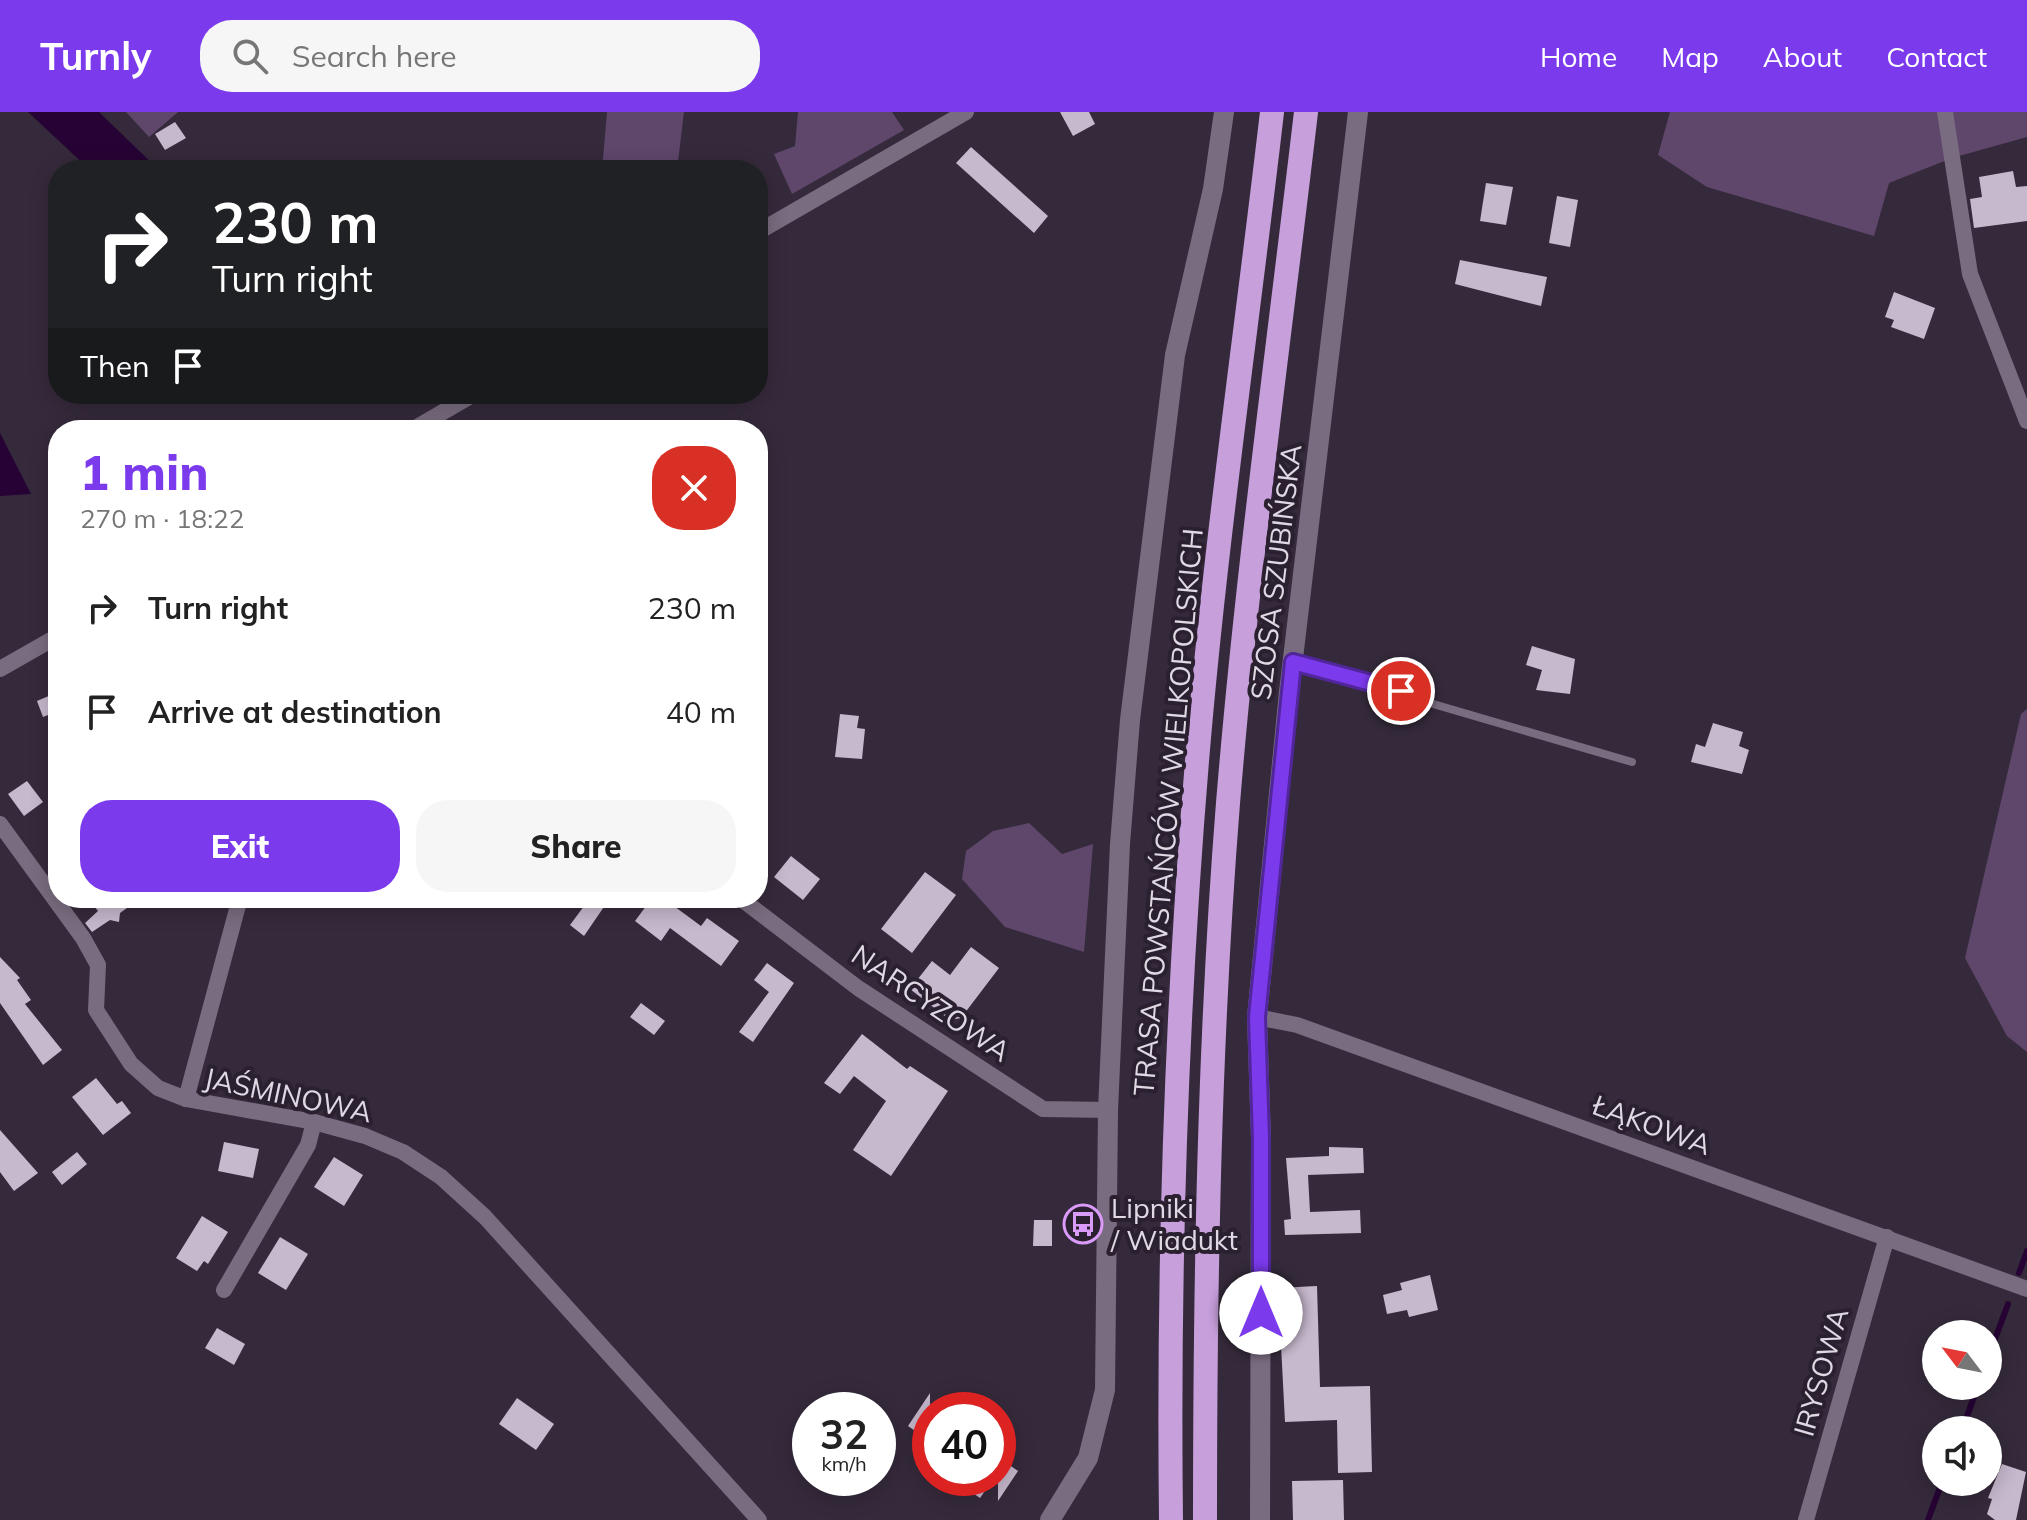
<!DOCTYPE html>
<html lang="en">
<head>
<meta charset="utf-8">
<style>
  :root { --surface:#fff; --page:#f6f6f6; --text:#222; --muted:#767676; --accent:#7c3aed }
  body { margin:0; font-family:Mulish,sans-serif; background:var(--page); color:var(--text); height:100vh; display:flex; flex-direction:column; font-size:30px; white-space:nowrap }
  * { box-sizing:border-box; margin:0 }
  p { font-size:26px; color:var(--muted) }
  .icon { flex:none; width:44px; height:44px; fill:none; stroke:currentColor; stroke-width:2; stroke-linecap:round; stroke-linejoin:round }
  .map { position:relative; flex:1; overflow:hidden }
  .panel { position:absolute; left:48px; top:308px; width:720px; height:488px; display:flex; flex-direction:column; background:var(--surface); border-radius:32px; box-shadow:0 4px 20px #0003 }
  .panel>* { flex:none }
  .hud { position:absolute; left:48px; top:48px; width:720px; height:244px; border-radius:32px; box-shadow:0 4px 20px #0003; background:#202124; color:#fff; overflow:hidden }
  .needle { width:52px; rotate:302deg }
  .controls { position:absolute; left:1922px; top:1208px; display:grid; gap:16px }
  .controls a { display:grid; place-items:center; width:80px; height:80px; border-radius:50%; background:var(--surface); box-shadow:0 4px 20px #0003; font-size:40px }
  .speed { position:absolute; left:792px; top:1280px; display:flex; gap:16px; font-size:40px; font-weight:700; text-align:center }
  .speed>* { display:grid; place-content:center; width:104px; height:104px; border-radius:50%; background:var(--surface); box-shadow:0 4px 20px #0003; line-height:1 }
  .speed small { font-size:20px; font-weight:400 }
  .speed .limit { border:12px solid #d22; background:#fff; color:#111 }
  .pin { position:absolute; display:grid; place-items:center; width:68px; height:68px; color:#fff; margin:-34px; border:4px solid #fff; border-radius:50%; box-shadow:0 2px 8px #0007 }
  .me { position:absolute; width:88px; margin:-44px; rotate:0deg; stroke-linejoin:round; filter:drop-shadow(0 0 6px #0008) }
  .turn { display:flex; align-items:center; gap:28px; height:168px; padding:0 32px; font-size:36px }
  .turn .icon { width:104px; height:104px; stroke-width:2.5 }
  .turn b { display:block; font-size:56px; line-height:68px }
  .then { display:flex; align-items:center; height:76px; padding:0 32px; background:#0003; gap:16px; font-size:30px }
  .round { display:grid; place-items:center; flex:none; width:84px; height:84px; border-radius:32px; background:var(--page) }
  .summary { display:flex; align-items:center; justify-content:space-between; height:136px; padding:0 32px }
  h1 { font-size:48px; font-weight:800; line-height:60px; color:var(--accent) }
  .button { display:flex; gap:16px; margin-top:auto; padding:16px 32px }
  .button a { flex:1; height:92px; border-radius:32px; background:var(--accent); color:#fff; font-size:32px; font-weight:800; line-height:92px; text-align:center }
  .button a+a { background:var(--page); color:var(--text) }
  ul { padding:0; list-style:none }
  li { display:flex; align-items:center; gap:24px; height:104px; padding:0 32px }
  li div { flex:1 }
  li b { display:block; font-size:30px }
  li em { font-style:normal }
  header { display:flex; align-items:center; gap:48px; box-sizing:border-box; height:112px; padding:0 40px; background:var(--accent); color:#fff }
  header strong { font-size:38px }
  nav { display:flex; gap:44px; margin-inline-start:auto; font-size:28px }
  .search { width:560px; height:72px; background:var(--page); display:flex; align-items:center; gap:20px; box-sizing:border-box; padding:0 28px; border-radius:32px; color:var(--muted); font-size:30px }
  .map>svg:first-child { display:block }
  .green { fill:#5f466b }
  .water { fill:#260334 }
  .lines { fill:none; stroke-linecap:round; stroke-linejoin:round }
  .stream { stroke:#260334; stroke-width:6 }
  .building { fill:#c6b8cd }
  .service { stroke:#796c80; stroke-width:8 }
  .minor { stroke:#796c80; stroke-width:16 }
  .tertiary { stroke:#796c80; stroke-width:20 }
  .motorway { stroke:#c69fdb; stroke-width:24 }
  .route-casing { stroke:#51269a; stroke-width:20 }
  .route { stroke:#7c3aed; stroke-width:14 }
  .labels { text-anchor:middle; stroke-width:8; stroke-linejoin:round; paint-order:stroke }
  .street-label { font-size:28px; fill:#e0d9e4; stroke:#2b2030 }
  .poi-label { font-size:28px; fill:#e0d9e4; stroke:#2b2030; text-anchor:start }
</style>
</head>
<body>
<header>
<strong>Turnly</strong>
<div class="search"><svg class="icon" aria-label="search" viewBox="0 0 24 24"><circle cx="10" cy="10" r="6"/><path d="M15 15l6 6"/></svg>Search here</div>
<nav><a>Home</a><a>Map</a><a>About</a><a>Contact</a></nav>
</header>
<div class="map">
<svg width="2027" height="1408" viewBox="0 0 2027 1408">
  <rect width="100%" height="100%" fill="#352a3b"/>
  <g class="green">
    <path d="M126 0H178L149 25Z"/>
    <path d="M607 0H684L677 58H602Z"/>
    <path d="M798 0H892L904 18 792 82 774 42 795 34Z"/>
    <path d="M1670 0H2027V25L1952 46 1889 71 1874 124 1707 75 1658 43Z"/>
    <path d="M2027 597V940L2007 924 1965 846 2021 602Z"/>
    <path d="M1029 711 1062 742 1093 732 1084 840 1005 815 962 767 966 739 993 719Z"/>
  </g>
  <g class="water">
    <path d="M28 0H99L159 58H90Z"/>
    <path d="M0 321 31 382 0 384Z"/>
  </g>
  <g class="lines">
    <g class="stream">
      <path d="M2019 1161 2027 1139"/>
      <path d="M1988 1246 2008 1192"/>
      <path d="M1962 1318 1978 1274"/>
      <path d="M1928 1408 1942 1370"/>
    </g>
  </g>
  <g class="building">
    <path d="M1060 0H1089L1095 12 1073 24Z"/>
    <path d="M175 10 186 26 165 38 155 22Z"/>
    <path d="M971 35 1048 104 1034 121 956 51Z"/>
    <path d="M2013 59 2016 75 2027 74V109L1974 116 1970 87 1982 85 1979 65Z"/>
    <path d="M1486 71 1513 75 1506 113 1480 109Z"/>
    <path d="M1557 84 1578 88 1570 135 1549 131Z"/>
    <path d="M1460 148 1547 165 1541 194 1455 172Z"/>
    <path d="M1894 180 1935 196 1924 227 1891 215 1894 208 1885 205Z"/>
    <path d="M1532 534 1575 547 1570 582 1536 578 1542 558 1526 553Z"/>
    <path d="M58 580V599L43 605 37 589Z"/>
    <path d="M840 602 859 604 857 616 865 617 862 647 835 645Z"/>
    <path d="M1713 611 1743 620 1739 634 1749 638 1742 662 1691 650 1696 632 1705 635Z"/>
    <path d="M27 669 43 690 24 704 8 682Z"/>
    <path d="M791 744 820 767 803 788 774 765Z"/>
    <path d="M925 760 956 783 912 841 881 817Z"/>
    <path d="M88 786H119L127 796 120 801 119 810 110 808 92 820 85 811 98 799Z"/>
    <path d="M590 786H610L584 824 570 813Z"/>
    <path d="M652 786H663L701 814 707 806 739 829 721 854 670 816 661 829 635 809Z"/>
    <path d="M971 835 999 856 961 906 950 908 910 877 932 849 950 863Z"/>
    <path d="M0 845 20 866 17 868 31 888 25 892 62 938 43 953 0 891Z"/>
    <path d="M767 851 794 871 753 930 739 920 769 880 754 868Z"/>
    <path d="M641 891 665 909 654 923 630 905Z"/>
    <path d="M862 922 907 957 910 954 948 979 891 1064 853 1038 886 989 854 964 840 982 824 971Z"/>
    <path d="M96 966 117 992 122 989 131 1001 103 1023 72 985Z"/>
    <path d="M0 1018 38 1061 14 1079 0 1060Z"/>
    <path d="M224 1030 259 1037 253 1066 218 1059Z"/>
    <path d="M1329 1035 1363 1036 1364 1061 1308 1063 1310 1100 1360 1098 1361 1121 1285 1123 1284 1108 1291 1107 1286 1046 1329 1044Z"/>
    <path d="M77 1040 87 1052 62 1073 52 1060Z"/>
    <path d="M334 1045 363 1063 344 1094 314 1075Z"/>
    <path d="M202 1104 228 1120 208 1152 204 1149 197 1159 176 1146Z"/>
    <path d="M1034 1108H1052V1134H1033Z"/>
    <path d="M280 1125 308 1142 286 1178 258 1161Z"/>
    <path d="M1430 1163 1438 1198 1409 1205 1407 1198 1387 1202 1383 1183 1402 1178 1400 1171Z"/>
    <path d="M1317 1174 1320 1275 1370 1274 1372 1360 1338 1361 1337 1308 1285 1310 1278 1176Z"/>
    <path d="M217 1216 245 1232 234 1253 205 1236Z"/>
    <path d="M930 1281V1329L908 1314Z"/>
    <path d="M517 1286 554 1312 536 1338 499 1312Z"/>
    <path d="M998 1345 1018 1359 998 1389Z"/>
    <path d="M2002 1352 2026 1360 2016 1408H1995L1987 1402 1992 1387 1988 1386Z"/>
    <path d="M951 1366H994L980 1386Z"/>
    <path d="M1343 1368 1344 1408H1293L1292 1369Z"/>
  </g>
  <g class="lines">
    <path class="service" d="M1293 551 1632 650"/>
    <g class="minor">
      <path d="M1945 0 1970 162 2027 309"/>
      <path d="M758 120 966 0"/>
      <path d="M412 318 474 282"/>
      <path d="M0 557 58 524"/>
      <path d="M0 712 83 826 98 853 96 898 131 952 158 976 186 987 314 1010 365 1024 403 1040 441 1065 485 1105 759 1408"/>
      <path d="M740 786 858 876 1043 997 1108 998"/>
      <path d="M1257 905 1297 913 2027 1177"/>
      <path d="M186 987 240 786"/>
      <path d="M224 1178 308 1033 314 1010"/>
      <path d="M1806 1408 1887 1125"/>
    </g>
    <g class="tertiary">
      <path d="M1050 1408 1088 1346 1105 1278 1108 998 1120 732 1130 608 1175 243 1213 77 1224 0"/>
      <path d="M1260 1408 1261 1027 1257 905 1289 580 1358 0"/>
    </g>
    <g class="motorway">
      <path d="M1171 1408C1168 1154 1176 902 1197 649 1215 432 1247 216 1272 0"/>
      <path d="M1205 1408C1205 1169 1209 930 1228 691 1247 460 1279 230 1306 0"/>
    </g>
  </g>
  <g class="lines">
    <g class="route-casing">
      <path id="route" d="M1261 1201V1027L1257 905 1293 550 1401 579"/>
    </g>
    <use href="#route" class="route"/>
  </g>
  <defs>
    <g id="bus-ring" transform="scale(2)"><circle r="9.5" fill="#2b2030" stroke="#d99af8" stroke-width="1.5"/><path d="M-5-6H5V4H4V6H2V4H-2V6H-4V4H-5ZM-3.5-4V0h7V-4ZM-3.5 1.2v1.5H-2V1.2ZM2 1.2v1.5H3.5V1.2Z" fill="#d99af8"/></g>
  </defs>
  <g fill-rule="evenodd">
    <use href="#bus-ring" x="1083" y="1112"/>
  </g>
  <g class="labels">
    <g class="street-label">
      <text transform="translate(1276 460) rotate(-83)" y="10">SZOSA SZUBIŃSKA</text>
      <text transform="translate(1168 700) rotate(-85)" y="10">TRASA POWSTAŃCÓW WIELKOPOLSKICH</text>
      <text transform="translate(931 891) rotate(34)" y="10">NARCYZOWA</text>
      <text transform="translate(288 983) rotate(12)" y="10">JAŚMINOWA</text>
      <text transform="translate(1652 1013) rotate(20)" y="10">ŁĄKOWA</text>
      <text transform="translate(1821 1260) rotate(-74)" y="10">IRYSOWA</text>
    </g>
    <g class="poi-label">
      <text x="1111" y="1106">Lipniki<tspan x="1111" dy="32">/ Wiadukt</tspan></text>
    </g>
  </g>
</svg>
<div class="controls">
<a><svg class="needle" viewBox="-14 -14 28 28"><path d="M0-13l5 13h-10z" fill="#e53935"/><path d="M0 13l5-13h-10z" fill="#767676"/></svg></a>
<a><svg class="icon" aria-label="sound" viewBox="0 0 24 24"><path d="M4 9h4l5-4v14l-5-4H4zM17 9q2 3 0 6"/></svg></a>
</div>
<div class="speed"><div>32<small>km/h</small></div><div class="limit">40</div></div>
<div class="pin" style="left:1401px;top:579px;background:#d93025"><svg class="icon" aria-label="arrive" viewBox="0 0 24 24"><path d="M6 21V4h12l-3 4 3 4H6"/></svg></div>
<svg class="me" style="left:1261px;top:1201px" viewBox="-20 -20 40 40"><circle r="19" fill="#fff"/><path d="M0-13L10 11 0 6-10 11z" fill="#7c3aed"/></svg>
<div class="hud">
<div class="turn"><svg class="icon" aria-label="right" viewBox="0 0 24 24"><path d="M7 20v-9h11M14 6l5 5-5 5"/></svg><div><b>230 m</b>Turn right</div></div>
<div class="then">Then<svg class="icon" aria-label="arrive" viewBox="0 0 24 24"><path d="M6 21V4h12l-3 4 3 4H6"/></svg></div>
</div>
<section class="panel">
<div class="summary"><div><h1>1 min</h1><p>270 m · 18:22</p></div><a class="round" style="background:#d93025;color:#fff"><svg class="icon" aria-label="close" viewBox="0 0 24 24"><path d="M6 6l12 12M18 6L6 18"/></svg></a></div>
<ul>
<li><svg class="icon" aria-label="right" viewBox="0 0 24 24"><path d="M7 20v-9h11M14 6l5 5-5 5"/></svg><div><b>Turn right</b></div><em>230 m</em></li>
<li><svg class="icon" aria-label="arrive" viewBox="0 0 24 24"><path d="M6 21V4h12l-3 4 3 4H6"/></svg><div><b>Arrive at destination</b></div><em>40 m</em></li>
</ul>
<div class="button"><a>Exit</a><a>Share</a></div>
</section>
</div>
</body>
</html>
